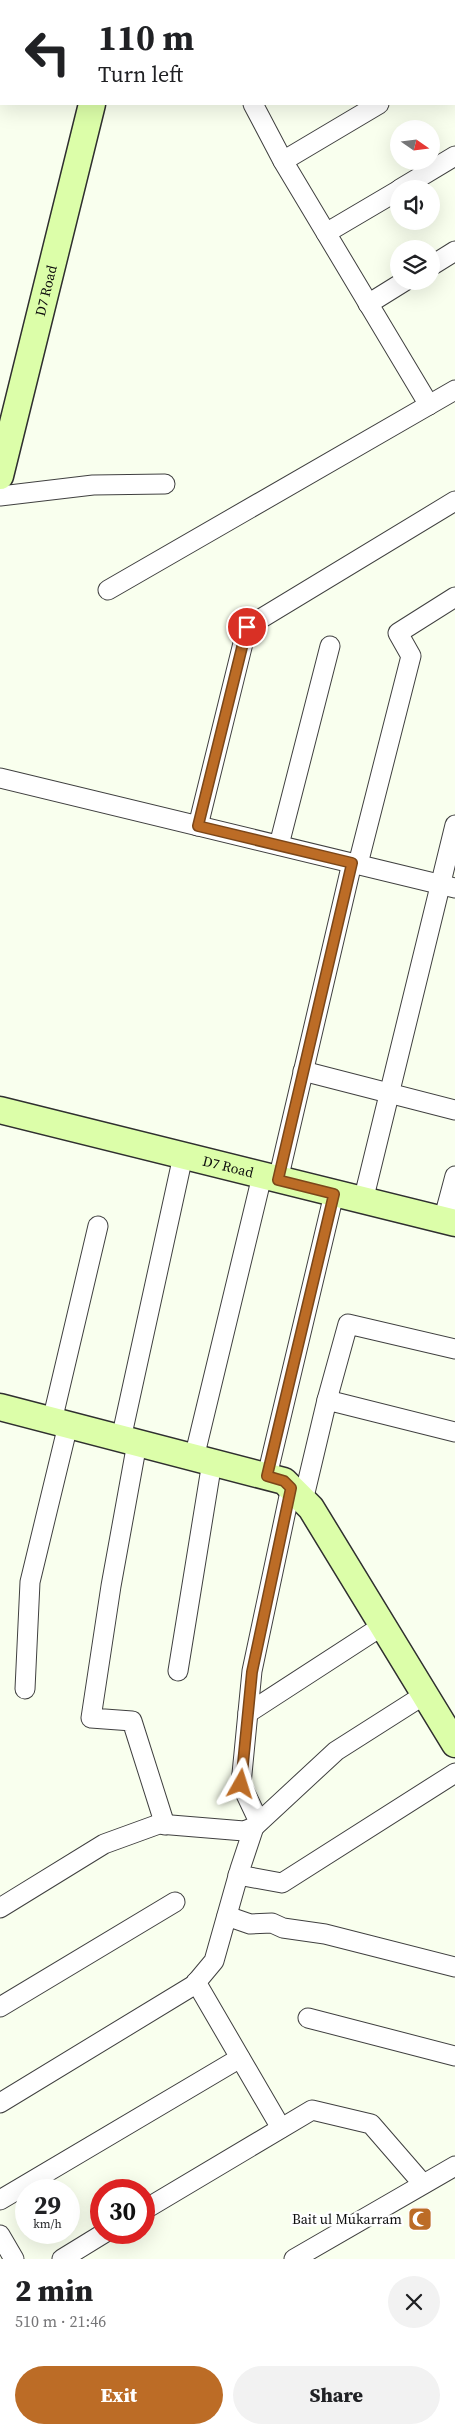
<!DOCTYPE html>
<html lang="en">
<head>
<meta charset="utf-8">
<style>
  :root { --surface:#fff; --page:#f2f2f2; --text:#202124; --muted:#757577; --accent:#bc6c26 }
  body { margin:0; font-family:"Source Serif 4",serif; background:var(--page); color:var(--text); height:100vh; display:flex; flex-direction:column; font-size:19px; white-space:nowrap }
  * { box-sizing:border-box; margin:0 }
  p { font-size:16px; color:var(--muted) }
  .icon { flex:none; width:28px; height:28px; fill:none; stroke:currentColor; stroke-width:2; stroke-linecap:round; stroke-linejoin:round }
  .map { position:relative; height:2259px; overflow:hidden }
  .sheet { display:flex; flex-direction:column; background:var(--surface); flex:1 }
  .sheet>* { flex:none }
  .guide { position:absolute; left:0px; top:0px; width:455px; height:105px; box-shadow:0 5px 20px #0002; background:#fff; color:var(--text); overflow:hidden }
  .needle { width:32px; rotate:104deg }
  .buttons { position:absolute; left:390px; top:120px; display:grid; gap:10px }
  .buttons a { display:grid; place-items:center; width:50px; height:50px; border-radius:50%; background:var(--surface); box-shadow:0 5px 20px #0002; font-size:25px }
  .speed { position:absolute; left:15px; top:2179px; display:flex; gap:10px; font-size:25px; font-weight:700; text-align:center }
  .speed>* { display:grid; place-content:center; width:65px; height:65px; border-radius:50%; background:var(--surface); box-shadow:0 5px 20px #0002; line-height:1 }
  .speed small { font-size:12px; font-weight:400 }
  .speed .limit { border:8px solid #d22; background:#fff; color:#111 }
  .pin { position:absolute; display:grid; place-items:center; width:42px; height:42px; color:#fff; margin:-21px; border:2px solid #fff; border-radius:50%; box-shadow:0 1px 5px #0007 }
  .me { position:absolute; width:55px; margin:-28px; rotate:6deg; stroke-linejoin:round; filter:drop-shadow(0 0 4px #0008) }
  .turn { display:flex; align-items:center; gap:18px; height:105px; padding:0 15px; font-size:22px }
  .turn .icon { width:65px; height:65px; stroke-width:2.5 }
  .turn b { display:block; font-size:35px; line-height:42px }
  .round { display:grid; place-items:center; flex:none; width:52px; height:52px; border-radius:26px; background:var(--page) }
  .overview { display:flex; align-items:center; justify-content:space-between; height:85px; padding:0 15px }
  h1 { font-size:30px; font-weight:800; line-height:38px }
  .primary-button { display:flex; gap:10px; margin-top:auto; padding:10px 15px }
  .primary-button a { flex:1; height:58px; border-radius:30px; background:var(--accent); color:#fff; font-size:20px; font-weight:800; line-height:58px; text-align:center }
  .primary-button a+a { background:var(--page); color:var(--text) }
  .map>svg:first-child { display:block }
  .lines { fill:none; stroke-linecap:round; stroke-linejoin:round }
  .street-casing { stroke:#404040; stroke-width:21 }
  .secondary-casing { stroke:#2f2f2f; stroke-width:29 }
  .street { stroke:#fff; stroke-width:19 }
  .secondary { stroke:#dcfea9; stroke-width:26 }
  .route-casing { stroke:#7a4619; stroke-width:12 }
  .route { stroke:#bc6c26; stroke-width:9 }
  .labels { text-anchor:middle; stroke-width:5; stroke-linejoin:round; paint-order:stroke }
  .street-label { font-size:14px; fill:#0d0d0d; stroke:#fff }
  .poi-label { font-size:14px; fill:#0d0d0d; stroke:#fff; text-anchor:end }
</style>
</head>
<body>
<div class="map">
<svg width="455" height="2259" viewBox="0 0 455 2259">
  <rect width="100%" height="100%" fill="#f9ffee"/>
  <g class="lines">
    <g class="street-casing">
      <g id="street">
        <path d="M442 0 443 1"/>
        <path d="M394 1 396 0"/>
        <path d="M0 18 1 12"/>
        <path d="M454 20 455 22"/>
        <path d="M454 59H455"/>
        <path d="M253 104 283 161 429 405"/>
        <path d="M283 161 379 104"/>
        <path d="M400 189 455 156"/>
        <path d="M326 233 399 190"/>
        <path d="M431 266 455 251"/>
        <path d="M368 304 405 281"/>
        <path d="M0 496 93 485 165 484"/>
        <path d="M108 590 455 390"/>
        <path d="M0 778 455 888"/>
        <path d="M198 826 247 627 455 501"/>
        <path d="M279 845 330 646"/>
        <path d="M358 864 411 656 398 633 455 597"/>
        <path d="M303 1071 455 1110"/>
        <path d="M278 1180 352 863"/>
        <path d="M363 1201 455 825"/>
        <path d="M443 1221 455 1176"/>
        <path d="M327 1400 348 1324 455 1349"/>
        <path d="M52 1421 98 1226"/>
        <path d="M121 1439 183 1156"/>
        <path d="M137 1443 111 1586 91 1718 132 1721 165 1825"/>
        <path d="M194 1458 262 1176"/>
        <path d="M267 1476 334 1194"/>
        <path d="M303 1501 327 1400 455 1432"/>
        <path d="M178 1671 212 1462"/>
        <path d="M25 1689 30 1582 68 1425"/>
        <path d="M248 1713 382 1626"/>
        <path d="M259 1822 241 1784 252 1671 291 1487"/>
        <path d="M238 1875 282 1883 455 1773"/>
        <path d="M0 1908 104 1844 159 1824 244 1831 254 1827 336 1751 424 1695"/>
        <path d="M227 1916 250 1924 272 1923 283 1928 325 1934 455 1967"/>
        <path d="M196 1982 281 2128"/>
        <path d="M0 2007 175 1902"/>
        <path d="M308 2018 455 2056"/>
        <path d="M0 2103 194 1985 214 1961 240 1869 254 1827"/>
        <path d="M0 2200 240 2058"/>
        <path d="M144 2210 312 2110 371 2124 423 2184"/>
        <path d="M0 2235 14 2259"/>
        <path d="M62 2259 106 2232"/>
        <path d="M294 2259 455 2166"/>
      </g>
    </g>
    <g class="secondary-casing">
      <g id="secondary">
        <path d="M118 1V0"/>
        <path id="s1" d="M0 476 92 104"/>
        <path id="s2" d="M0 1110 455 1223"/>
        <path d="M0 1407 284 1481 311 1508 455 1744"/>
      </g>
    </g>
    <use href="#street" class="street"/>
    <use href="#secondary" class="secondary"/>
  </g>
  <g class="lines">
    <g class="route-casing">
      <path id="route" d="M241 1784 252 1672 291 1488 284 1481 267 1476 334 1194 278 1180 352 863 198 826 247 627"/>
    </g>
    <use href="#route" class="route"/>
  </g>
  <defs>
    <g id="mosque-square" transform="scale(1.25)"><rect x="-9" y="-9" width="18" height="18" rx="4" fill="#bc6c26" stroke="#fff"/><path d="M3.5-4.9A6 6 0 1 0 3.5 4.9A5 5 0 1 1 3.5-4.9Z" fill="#fff"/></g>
  </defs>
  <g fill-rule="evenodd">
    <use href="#mosque-square" x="420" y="2219"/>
  </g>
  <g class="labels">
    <g class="street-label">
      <text dy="5" stroke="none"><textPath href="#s1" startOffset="191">D7 Road</textPath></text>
      <text dy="5" stroke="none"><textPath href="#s2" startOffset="235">D7 Road</textPath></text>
    </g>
    <g class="poi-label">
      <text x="402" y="2224">Bait ul Mukarram</text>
    </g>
  </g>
</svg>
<div class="buttons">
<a><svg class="needle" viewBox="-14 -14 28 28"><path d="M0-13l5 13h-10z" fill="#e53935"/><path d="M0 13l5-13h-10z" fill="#757577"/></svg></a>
<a><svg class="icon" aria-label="sound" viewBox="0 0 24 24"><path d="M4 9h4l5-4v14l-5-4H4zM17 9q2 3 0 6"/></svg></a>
<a><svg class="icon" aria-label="layers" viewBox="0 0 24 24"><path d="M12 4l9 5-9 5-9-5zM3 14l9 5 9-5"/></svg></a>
</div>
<div class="speed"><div>29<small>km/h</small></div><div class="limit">30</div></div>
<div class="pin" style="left:247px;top:627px;background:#d93025"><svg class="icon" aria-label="arrive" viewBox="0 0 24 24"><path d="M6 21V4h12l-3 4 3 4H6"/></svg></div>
<svg class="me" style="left:241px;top:1784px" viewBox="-20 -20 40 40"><path d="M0-17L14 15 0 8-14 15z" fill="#bc6c26" stroke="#fff" stroke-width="4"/></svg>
<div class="guide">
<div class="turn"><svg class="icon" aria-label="left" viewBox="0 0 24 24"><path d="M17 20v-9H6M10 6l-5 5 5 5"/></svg><div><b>110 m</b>Turn left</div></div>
</div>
</div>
<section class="sheet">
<div class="overview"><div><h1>2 min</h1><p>510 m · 21:46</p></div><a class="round"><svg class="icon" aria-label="close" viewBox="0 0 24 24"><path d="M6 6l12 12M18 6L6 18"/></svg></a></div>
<div class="primary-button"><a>Exit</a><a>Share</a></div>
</section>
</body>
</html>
